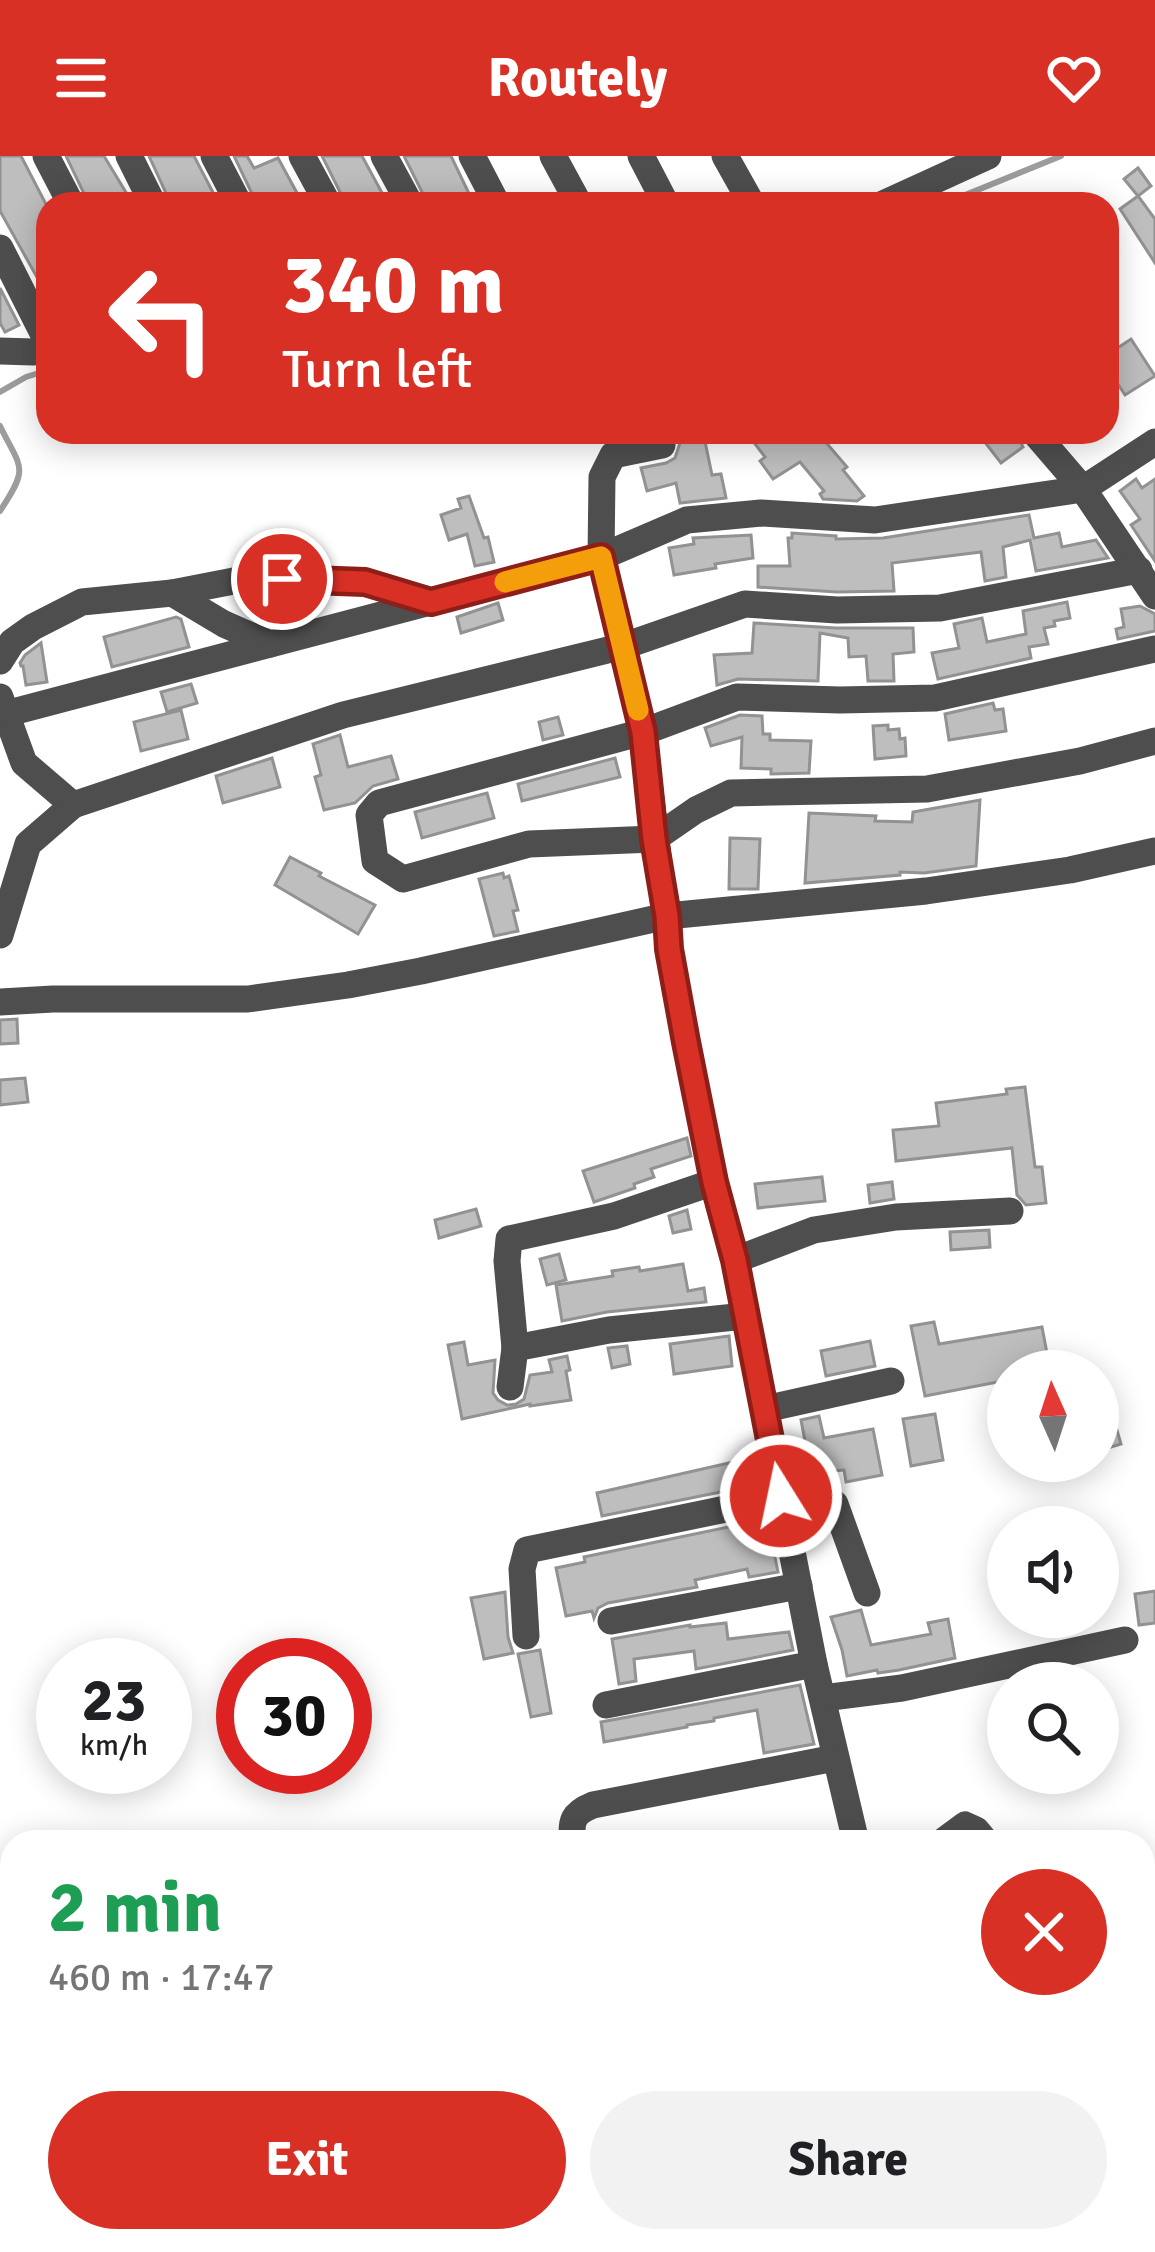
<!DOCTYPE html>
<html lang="en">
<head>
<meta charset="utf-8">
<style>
  :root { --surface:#fff; --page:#f2f2f2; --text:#202124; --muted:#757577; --accent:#d93025 }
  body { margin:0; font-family:Signika,sans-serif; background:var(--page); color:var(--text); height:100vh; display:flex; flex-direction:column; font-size:45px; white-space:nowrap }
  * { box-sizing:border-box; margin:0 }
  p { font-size:39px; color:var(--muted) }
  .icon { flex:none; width:66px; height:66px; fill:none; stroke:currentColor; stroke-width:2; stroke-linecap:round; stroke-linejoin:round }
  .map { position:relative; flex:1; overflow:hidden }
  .side { position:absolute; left:0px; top:1674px; width:1155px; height:423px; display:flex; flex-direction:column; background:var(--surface); border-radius:36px 36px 0 0; box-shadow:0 6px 30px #0003 }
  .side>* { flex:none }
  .guide { position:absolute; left:36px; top:36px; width:1083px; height:252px; border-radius:36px; box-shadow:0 6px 30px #0003; background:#d93025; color:#fff; overflow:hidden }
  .needle { width:78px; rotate:357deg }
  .buttons { position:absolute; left:987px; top:1194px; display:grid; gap:24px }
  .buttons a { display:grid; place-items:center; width:132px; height:132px; border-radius:50%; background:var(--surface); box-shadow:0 6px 30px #0003; font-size:60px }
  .speed { position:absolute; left:36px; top:1482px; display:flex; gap:24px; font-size:60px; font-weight:700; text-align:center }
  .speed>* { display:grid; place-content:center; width:156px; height:156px; border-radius:50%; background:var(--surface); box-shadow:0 6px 30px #0003; line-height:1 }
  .speed small { font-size:30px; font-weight:400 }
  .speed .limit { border:18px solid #d22; background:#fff; color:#111 }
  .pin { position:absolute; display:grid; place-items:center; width:102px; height:102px; color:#fff; margin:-51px; border:6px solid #fff; border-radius:50%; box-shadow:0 3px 12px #0007 }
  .me { position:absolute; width:132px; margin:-66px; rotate:350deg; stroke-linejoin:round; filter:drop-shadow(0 0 9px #0008) }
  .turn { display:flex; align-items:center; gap:42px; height:252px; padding:0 48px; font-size:54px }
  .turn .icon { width:156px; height:156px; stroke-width:2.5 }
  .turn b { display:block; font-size:84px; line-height:102px }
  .round { display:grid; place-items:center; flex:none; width:126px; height:126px; border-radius:63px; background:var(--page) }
  .head { display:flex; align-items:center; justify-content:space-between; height:204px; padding:0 48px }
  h1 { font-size:72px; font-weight:700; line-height:90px; color:#1e9e55 }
  .cta { display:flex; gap:24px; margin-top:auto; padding:24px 48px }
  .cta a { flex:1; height:138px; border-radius:72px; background:var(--accent); color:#fff; font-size:48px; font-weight:700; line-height:138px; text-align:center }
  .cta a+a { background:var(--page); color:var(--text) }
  header { display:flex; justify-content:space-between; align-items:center; height:156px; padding:0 48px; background:var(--accent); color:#fff; font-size:54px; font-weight:700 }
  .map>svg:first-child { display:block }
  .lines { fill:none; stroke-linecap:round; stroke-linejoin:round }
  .stream { stroke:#9c9c9c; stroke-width:6 }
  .building { fill:#bebebe; stroke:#929292; stroke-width:3 }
  .minor { stroke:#4e4e4e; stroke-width:27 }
  .route-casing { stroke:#8d1f18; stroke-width:30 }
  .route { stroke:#d93025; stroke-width:21 }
  .slow { stroke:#f59e0b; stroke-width:21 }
</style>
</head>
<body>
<header><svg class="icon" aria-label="menu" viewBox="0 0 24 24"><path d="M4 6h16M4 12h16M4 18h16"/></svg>Routely<svg class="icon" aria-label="heart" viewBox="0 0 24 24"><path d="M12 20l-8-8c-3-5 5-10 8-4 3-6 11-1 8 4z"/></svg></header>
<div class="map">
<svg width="1155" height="2096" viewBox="0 0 1155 2096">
  <rect width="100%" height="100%" fill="#fff"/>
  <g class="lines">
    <g class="stream">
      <path d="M943 48 1061 0"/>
      <path d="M0 236 26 221 48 214"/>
      <path d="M0 270C21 313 30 310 0 355"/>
    </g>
  </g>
  <g class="building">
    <path d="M0 0H21L48 52V141L0 55Z"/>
    <path d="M66 0H104L133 48H89Z"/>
    <path d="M149 0H194L219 48H171Z"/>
    <path d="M234 0H247L254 12 278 2 303 48H257Z"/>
    <path d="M322 0H362L388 48H346Z"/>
    <path d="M404 0H451L474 48H428Z"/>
    <path d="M1138 12 1151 30 1138 40 1155 63V107L1120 53 1138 40 1124 23Z"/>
    <path d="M0 132 19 169 5 176 0 167Z"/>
    <path d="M1131 183 1155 220 1125 239 1107 211V199Z"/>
    <path d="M674 276H703L712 319 721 318 726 342 680 347 676 327 647 335 641 312 666 307 675 302 680 287Z"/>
    <path d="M746 276H817L847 311 843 314 864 340 857 345 823 343 820 338 824 335 800 306 773 323 760 305 765 301Z"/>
    <path d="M977 276H1016L1023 291 1001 307Z"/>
    <path d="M1136 323 1142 332 1155 323V405L1131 369 1140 363 1120 335Z"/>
    <path d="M469 340 484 382 488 381 494 406 475 410 467 378 449 384 441 359 461 352 458 343Z"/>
    <path d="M1029 359 1034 382 1059 377 1062 391 1096 384 1108 402 1036 415 1030 384 1003 391 1006 421 985 425 981 396 892 407 894 435 837 436 758 431V410H790L788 382H792V377L836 380V383L883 382Z"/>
    <path d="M751 379 753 402 715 408 716 412 674 419 669 392 694 388 693 382Z"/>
    <path d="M1067 446 1070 462 1054 465 1055 470 1044 472 1048 488 1029 491 1031 502 938 523 932 497 959 492 954 468 982 462 987 486 1026 478 1023 455Z"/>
    <path d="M498 447 503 464 461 477 457 461Z"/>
    <path d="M1140 450 1155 458V475L1118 483 1116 473 1124 471 1121 453Z"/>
    <path d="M176 461 181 463 189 491 112 511 104 481Z"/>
    <path d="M754 467 836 472H913L914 496 893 498 894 525H868L866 500 849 501 848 482 820 477 818 525 738 523 717 529 714 499 752 497Z"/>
    <path d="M41 487 47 526 26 529 23 510H21L20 507 25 499Z"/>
    <path d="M191 528 197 547 167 556 161 536Z"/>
    <path d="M993 547 995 554 1003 553 1006 575 949 584 945 558Z"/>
    <path d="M181 554 188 583 141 595 134 566Z"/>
    <path d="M740 559 762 560 763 578H770V584L811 585 809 617 771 618V613L741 612 742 581 711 590 705 572Z"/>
    <path d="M558 561 563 579 543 584 539 566Z"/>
    <path d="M888 569V574L899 573 900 583 905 582 906 600 875 603 873 570Z"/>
    <path d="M340 579 348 611 391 600 398 623 373 630 355 647 324 654 315 621 321 619 313 588Z"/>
    <path d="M272 602 280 631 223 647 216 620Z"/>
    <path d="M615 602 620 621 522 645 518 628Z"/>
    <path d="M487 637 494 662 422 682 415 656Z"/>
    <path d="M980 644 976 710 924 717 900 716V719L805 727 809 657 876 660 875 665 912 666 913 656Z"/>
    <path d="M730 682 760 683 758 733H729Z"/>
    <path d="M290 701 321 717 319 720 375 749 358 778 275 729Z"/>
    <path d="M503 717 504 722 509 720 518 754 513 755 518 775 494 780 479 723Z"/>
    <path d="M17 863 18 887 0 888V864Z"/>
    <path d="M25 922 28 946 0 949V924Z"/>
    <path d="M1025 931 1035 1011H1042L1046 1047 1026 1049 1017 1039 1012 992 896 1005 893 974 939 970 936 947 1007 938 1006 933Z"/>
    <path d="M687 982 691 1000 651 1013 654 1021 634 1028 635 1032 594 1046 583 1015Z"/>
    <path d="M822 1021 825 1045 758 1052 755 1028Z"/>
    <path d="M892 1026 894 1043 870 1047 868 1029Z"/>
    <path d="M476 1053 481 1070 439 1082 435 1064Z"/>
    <path d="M687 1054 691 1073 673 1077 669 1060Z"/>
    <path d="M989 1074 990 1091 951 1094 950 1076Z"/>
    <path d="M559 1098 566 1124 547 1129 540 1103Z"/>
    <path d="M683 1108 688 1135 704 1132 706 1146 607 1156 562 1165 556 1129 613 1120 612 1115 639 1111 640 1115Z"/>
    <path d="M934 1166 939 1188 1042 1171 1050 1213 1008 1215V1224L925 1240 911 1170Z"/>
    <path d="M729 1180 732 1210 674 1218 670 1188Z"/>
    <path d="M870 1185 875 1210 826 1220 821 1195Z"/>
    <path d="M464 1186 468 1209 495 1204 493 1237 498 1244 507 1249 516 1248 524 1243 530 1219 552 1216 549 1204 567 1200 570 1214 566 1215 571 1244 530 1250V1248L462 1263 448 1189Z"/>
    <path d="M627 1190 630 1208 612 1212 608 1192Z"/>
    <path d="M1112 1257 1121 1288 1098 1295V1261Z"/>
    <path d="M935 1258 943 1304 911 1310 903 1263Z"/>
    <path d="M819 1260 824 1282 873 1273 882 1319 846 1326 844 1314 811 1317 801 1264Z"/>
    <path d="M755 1301 760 1328 602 1360 597 1337Z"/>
    <path d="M767 1363 778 1416 749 1421 747 1413 695 1424 697 1431 608 1447 598 1452 594 1462 592 1455 566 1460 556 1412 585 1406 584 1401Z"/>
    <path d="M1155 1435V1467L1139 1469 1135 1438Z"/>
    <path d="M505 1436 508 1481 513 1497 484 1503 471 1442Z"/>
    <path d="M861 1454 871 1489 931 1478 928 1467 948 1463 955 1502 899 1514 878 1517 877 1514 847 1520 842 1494 831 1461Z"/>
    <path d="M726 1467 728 1483 789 1476 793 1494 696 1513 694 1495 634 1503 636 1525 619 1528 612 1483 690 1469V1471Z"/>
    <path d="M540 1494 551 1557 531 1561 518 1498Z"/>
    <path d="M800 1529 814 1588 764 1597 757 1554 714 1562V1565L687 1569V1571L604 1586 601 1566Z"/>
  </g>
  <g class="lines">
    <g class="minor">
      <path d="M46 0 71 48"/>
      <path d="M129 0 153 48"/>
      <path d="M214 0 239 48"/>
      <path d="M302 0 328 48"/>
      <path d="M384 0 410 48"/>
      <path d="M472 0 497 48"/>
      <path d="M553 0 579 48"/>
      <path d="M641 0 666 48"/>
      <path d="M725 0 752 48"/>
      <path d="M883 48 988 0"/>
      <path d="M0 92 48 187"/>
      <path d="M0 195 33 196 48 193"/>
      <path d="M1034 276 1083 333"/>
      <path d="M1155 286 1083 333 1155 440"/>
      <path d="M662 289 613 299 602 321 601 401 643 576 669 793 714 1026 735 1104 814 1508 856 1686"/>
      <path d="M172 437 244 423H282L365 426 428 444"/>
      <path d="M1155 493 935 542 840 544 737 541 643 576 379 647 369 659 375 705 403 723 529 688 654 683 696 654 731 637 927 633 1080 605 1155 585"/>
      <path d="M0 505 12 486 33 471 82 446 172 437 224 468 270 488"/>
      <path d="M0 541 24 607 73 649 28 688 0 779"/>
      <path d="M5 558 601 401 687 364 761 357 875 364 1083 333"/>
      <path d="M73 649 343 559 624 490 745 448 837 454 940 452 1139 414"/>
      <path d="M0 846 53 843H248L348 829 421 815 667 760 926 735 1070 714 1155 695"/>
      <path d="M735 1104 814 1074 896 1061 1010 1055"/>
      <path d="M515 1192 507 1105 509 1083 614 1060 714 1026"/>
      <path d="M510 1231 515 1192 609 1174 745 1160"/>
      <path d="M765 1253 891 1225"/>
      <path d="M611 1465 799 1430"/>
      <path d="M526 1480 522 1413 527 1394 818 1334 835 1348 867 1437"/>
      <path d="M823 1542 902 1532 1125 1484"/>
      <path d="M606 1549 814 1508"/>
      <path d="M573 1686C570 1665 573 1657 593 1649L835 1602"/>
      <path d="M942 1686 965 1669 976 1674 986 1686"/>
      <path d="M0 1959 12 1977"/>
      <path d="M85 2085 92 2096"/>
    </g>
  </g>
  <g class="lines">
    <g class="route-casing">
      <path id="route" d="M282 423 365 426 431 446 601 401 643 576 654 683 667 760 669 793 686 886 714 1026 735 1104 781 1340"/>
    </g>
    <use href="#route" class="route"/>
    <path class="slow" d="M505 426 601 401 638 554"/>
  </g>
</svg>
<div class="buttons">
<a><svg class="needle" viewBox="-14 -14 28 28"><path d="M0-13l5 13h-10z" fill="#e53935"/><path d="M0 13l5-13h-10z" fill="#757577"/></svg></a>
<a><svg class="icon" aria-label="sound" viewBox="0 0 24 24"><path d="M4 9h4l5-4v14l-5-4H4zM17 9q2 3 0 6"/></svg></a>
<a><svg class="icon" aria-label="search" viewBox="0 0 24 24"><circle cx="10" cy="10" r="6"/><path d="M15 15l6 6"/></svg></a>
</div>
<div class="speed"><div>23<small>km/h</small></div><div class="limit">30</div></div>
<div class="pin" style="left:282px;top:423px;background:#d93025"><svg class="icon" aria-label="arrive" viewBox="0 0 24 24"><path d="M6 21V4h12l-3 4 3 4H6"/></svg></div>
<svg class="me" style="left:781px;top:1340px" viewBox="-20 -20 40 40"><circle r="17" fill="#d93025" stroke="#fff" stroke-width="3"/><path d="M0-11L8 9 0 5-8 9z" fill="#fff"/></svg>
<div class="guide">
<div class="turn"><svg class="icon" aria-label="left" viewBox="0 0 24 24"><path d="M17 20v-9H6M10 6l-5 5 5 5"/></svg><div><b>340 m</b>Turn left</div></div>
</div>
<section class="side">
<div class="head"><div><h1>2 min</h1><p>460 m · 17:47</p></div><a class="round" style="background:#d93025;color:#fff"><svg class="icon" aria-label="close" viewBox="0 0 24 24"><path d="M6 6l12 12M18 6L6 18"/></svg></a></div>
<div class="cta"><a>Exit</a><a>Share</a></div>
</section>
</div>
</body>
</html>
